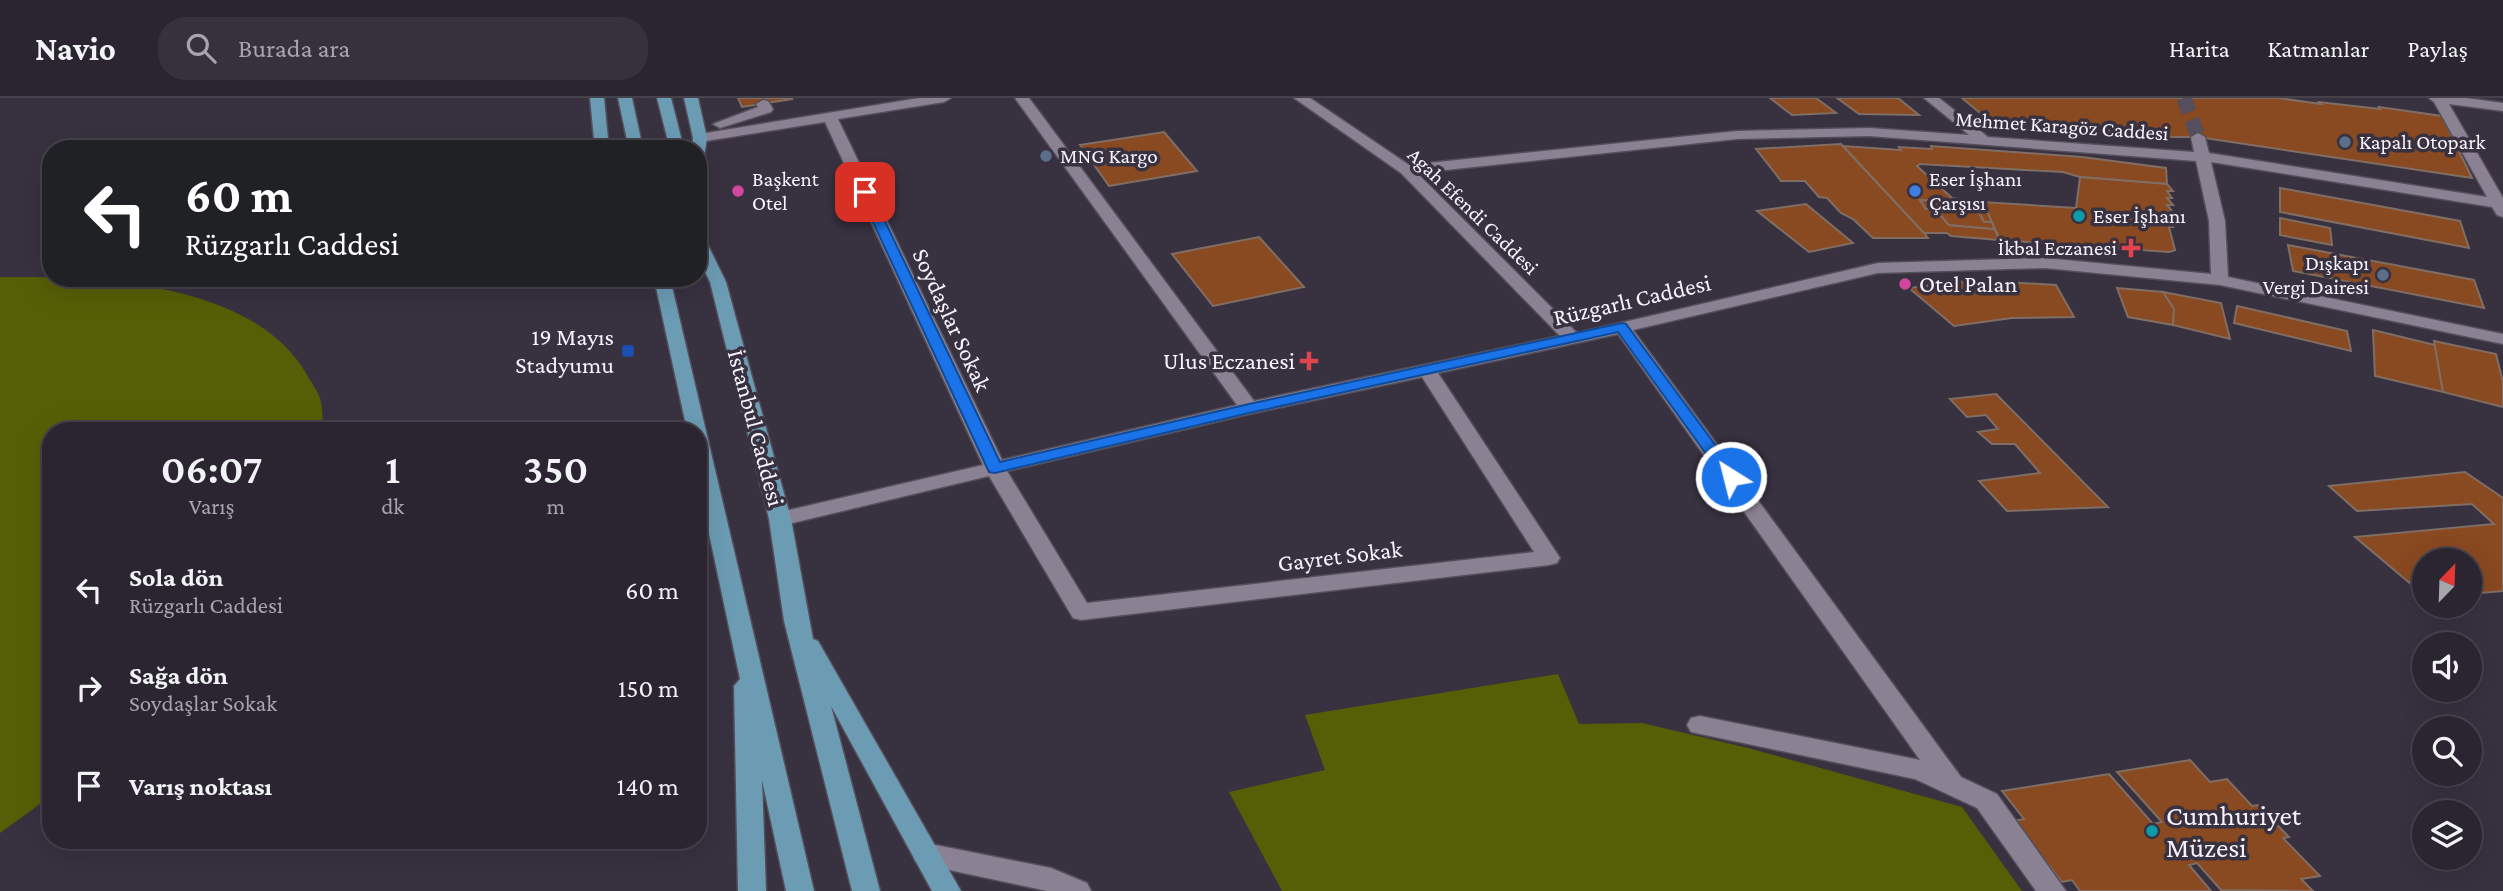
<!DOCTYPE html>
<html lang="tr">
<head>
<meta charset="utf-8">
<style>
  :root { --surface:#2a2530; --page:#36313c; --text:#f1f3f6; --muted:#a5a5ab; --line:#46424c }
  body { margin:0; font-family:"Crimson Pro",serif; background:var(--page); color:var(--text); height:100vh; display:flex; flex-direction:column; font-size:26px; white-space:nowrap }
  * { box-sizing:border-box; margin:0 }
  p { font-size:23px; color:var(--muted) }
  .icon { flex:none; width:38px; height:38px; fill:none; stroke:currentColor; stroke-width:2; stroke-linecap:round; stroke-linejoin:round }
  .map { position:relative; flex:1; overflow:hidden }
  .drawer { position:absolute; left:42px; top:324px; width:665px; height:427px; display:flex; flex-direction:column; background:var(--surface); border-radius:28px; box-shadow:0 7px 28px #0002,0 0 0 2px var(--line) }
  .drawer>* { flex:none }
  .hud { position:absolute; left:42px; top:42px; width:665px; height:147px; border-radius:28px; box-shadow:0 7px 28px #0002,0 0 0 2px var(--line); background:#202124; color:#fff; overflow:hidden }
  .needle { width:46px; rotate:23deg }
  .controls { position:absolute; left:2412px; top:450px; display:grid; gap:14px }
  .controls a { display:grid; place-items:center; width:70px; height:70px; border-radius:50%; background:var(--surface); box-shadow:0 7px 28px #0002,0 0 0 2px var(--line); font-size:35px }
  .pin { position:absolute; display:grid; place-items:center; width:60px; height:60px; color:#fff; margin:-30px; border-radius:14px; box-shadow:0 4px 10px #0006 }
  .me { position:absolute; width:77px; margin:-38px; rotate:324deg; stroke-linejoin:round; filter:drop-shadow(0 0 5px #0008) }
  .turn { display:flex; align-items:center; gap:24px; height:147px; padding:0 28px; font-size:32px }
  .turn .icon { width:91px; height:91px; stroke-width:2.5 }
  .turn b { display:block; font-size:49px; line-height:60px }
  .eta { display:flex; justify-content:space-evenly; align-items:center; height:119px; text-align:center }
  .eta b { font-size:42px; font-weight:600; line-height:49px }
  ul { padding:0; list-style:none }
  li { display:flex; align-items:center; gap:21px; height:98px; padding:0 28px }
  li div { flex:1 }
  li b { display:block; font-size:26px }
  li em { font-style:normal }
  header { display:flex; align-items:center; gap:42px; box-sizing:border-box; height:98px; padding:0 35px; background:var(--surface); border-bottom:2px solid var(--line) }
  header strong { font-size:33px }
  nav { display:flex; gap:38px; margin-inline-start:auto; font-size:24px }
  .search { width:490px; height:63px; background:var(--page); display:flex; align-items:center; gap:18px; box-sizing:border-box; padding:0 24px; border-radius:28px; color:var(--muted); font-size:26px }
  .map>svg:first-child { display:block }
  .green { fill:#575f06 }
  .building { fill:#894921; stroke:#806e64; stroke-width:2 }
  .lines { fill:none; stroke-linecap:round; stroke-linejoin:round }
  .minor-tunnel { stroke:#554e5c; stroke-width:15; stroke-dasharray:15 8; stroke-linecap:butt }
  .minor-casing { stroke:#544d5a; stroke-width:3 }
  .major-casing { stroke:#544d5a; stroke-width:3 }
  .minor { fill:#8a8293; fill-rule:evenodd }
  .major { fill:#6b9cb4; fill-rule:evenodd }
  .route { fill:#1a73e8; stroke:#114b97; stroke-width:2 }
  .service-dot { fill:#5c6f8a; stroke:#383140; stroke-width:2.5 }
  .hotel-dot { fill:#d1479c; stroke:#383140; stroke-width:2.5 }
  .shop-dot { fill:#3f7fe0; stroke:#383140; stroke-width:2.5 }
  .culture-dot { fill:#0f9aa8; stroke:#383140; stroke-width:2.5 }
  .health-dot { fill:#e0444e; stroke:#383140; stroke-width:2.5 }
  .transit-dot { fill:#1a4fb4; stroke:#383140; stroke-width:2.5 }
  .labels { text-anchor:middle; stroke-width:7; stroke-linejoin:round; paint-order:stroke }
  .far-street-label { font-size:21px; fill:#f7f2fc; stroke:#383140 }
  .far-poi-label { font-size:21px; fill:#f7f2fc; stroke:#383140; text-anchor:start }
  .poi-label { font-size:24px; fill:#f7f2fc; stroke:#383140; text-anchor:end }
  .street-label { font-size:24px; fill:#f7f2fc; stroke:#383140 }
  .near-poi-label { font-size:28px; fill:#f7f2fc; stroke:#383140; text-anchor:start }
</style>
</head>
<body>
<header>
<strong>Navio</strong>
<div class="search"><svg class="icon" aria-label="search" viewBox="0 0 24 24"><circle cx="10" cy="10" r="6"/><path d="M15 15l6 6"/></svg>Burada ara</div>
<nav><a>Harita</a><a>Katmanlar</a><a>Paylaş</a></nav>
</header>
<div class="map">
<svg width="2503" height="793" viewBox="0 0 2503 793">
  <rect width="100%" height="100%" fill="#383140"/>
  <g class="green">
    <path d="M0 179C94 178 254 183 307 277 311 284 318 293 320 301 323 310 322 322 324 332H51V698L0 735Z"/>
    <path d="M1558 576 1579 626 1642 625 1748 650 1962 709 2022 793H1282L1229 694 1325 672 1305 617Z"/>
  </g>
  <g class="building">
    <path d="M738 0H791L792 1 742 9Z"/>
    <path d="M1770 0H1816L1836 15 1792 17Z"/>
    <path d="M1837 0H1898L1919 17 1859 16Z"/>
    <path d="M1962 0H2278L2321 6 2319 4 2380 11 2379 9 2442 18 2472 80 2198 39H2168L1986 20Z"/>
    <path d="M1164 34 1197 73 1109 88 1080 47Z"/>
    <path d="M1841 46 1924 135 1928 140H1873L1853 121 1841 115 1827 100 1819 99 1805 83H1781L1756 51Z"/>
    <path d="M1843 48 1901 52 1899 49 1932 51 1931 48 2082 59 2166 70 2167 86 2080 79 2063 74 1920 66 1917 68 1952 100 1983 104 1992 124H1984L1976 109 1957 107V104L1920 102 1926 111H1935L1949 127 1994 131 2000 142 1951 138 1947 135H1924Z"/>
    <path d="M2080 79 2167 86 2173 93H2167L2172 100H2167L2173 107H2167L2173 114H2167L2173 122 2168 121 2173 129H2169L2175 152 2169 154 2000 142 1983 104 2076 110Z"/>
    <path d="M2280 90 2460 123 2469 150 2280 114Z"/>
    <path d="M1920 102 1957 104V107L1976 109 1984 124H1992L1994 131 1949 127 1935 111H1926Z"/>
    <path d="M1806 106 1853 145 1809 154 1757 113Z"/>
    <path d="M2280 120 2330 130 2332 147 2280 137Z"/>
    <path d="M1259 139 1304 189 1213 208 1172 156Z"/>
    <path d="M2288 147 2474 182 2484 210 2293 173Z"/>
    <path d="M1973 182 2056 187 2074 219 2012 220 1954 228 1909 190Z"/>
    <path d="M2117 190 2163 194 2174 211 2173 227 2128 219Z"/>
    <path d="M2163 194 2221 205 2230 241 2173 227 2174 211Z"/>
    <path d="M2237 208 2347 233 2351 253 2234 225Z"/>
    <path d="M2373 232 2435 247 2443 294 2375 278Z"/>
    <path d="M2434 243 2496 256 2503 284V309L2443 294Z"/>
    <path d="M1996 296 2108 409 2007 413 1979 383 2040 375 2015 346H1992L1978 334 1998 331 1986 317 1967 319 1950 301Z"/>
    <path d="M2465 374 2503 400V493L2469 496V462H2424V497L2355 439 2494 426 2472 406 2357 413 2329 388Z"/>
    <path d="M2190 662 2210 684 2227 681 2252 708 2258 707 2289 739 2283 740 2320 778 2301 781 2313 793 2221 792 2197 765 2189 767 2211 793H2080L2072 782 2062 784 2014 723 2024 721 2002 693 2109 676 2153 726 2162 724 2117 674Z"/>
  </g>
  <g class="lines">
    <path class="minor-tunnel" d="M2184 0 2198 39"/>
    <g class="minor-casing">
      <g id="minor">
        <path d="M919 0H951L944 4 838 21 1002 362 1237 307 1015 0H1029L1254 303 1560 238 1401 75 1294 0H1310L1409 67 1737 33 1869 30 1969 37 1924 0H1939L1988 39 2194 54 2191 39 2198 35 2205 39 2209 55 2487 99 2434 4 2429 0H2466L2503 5V13L2449 6 2503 100V119L2497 117 2492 109 2211 64 2225 123 2228 179 2503 236V246L2220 187 2045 170 1878 175 1633 232 1961 679 1997 696 2066 793H2036L1977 710 1915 681 1691 634 1687 627 1691 620 1700 618 1920 662 1618 236 1438 275 1560 460 1557 465 1549 467 1081 522 1073 520 989 378 780 428 772 426 769 421 772 416 983 367 825 24 700 44 693 40 700 36ZM1869 38 2196 63 2209 123 2211 176 2045 160 1878 165 1577 235 1417 75 1737 41ZM1422 279 1534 454 1087 505 1007 373 1249 316Z"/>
        <path d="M763 2 768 3 773 11 771 14 720 30 713 26 758 9 756 6Z"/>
        <path d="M926 745 1051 770 1087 785 1091 793H1047L926 767 916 764 912 756 916 748Z"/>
      </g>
    </g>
    <g class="major-casing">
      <g id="major">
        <path d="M590 0H604L609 51H595Z"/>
        <path d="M618 0H632L643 51H629Z"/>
        <path d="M657 0H671L684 51H670Z"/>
        <path d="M684 0H698L707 40 703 65 698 66V51H692L693 40Z"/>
        <path d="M698 138 706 143 726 184 791 421 813 541 818 543 961 793H932L831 608 880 793H852L784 523 769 421 710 184 698 160Z"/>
        <path d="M654 180H670L814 793H786L762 682 766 793H738L734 588 740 581 698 384V332H687Z"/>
      </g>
    </g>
    <use href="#minor" class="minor"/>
    <use href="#major" class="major"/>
  </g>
  <path class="route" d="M865 91 871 94 1000 364 1249 306 1622 225 1626 226 1739 379 1736 382H1725L1618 234 1249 315 995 375 989 374 859 94Z"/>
  <g class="service-dot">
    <circle cx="2345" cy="44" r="7"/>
    <circle cx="1046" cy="58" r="7"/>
    <circle cx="2383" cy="177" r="7"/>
  </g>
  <g class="hotel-dot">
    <circle cx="738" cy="93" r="7"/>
    <circle cx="1905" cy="186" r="7"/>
  </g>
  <circle class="shop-dot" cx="1915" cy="93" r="7"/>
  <g class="culture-dot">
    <circle cx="2079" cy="118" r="7"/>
    <circle cx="2152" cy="733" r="7"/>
  </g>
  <g class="health-dot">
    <path d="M2127.5 139.5h7v7h7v7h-7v7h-7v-7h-7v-7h7z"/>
    <path d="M1305.5 252.5h7v7h7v7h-7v7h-7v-7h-7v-7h7z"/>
  </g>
  <rect class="transit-dot" x="621" y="246" width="14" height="14" rx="3.5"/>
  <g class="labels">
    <g class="far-street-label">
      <text transform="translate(2062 28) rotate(4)" y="7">Mehmet Karagöz Caddesi</text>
      <text transform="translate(1473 113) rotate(44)" y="7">Agah Efendi Caddesi</text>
    </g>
    <g class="far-poi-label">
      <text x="2359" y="51">Kapalı Otopark</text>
      <text x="1060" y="65">MNG Kargo</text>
      <text x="752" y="88">Başkent<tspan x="752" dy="24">Otel</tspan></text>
      <text x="1929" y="88">Eser İşhanı<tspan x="1929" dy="24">Çarşısı</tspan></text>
      <text x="2093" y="125">Eser İşhanı</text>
      <text x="2117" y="157" text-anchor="end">İkbal Eczanesi</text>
      <text x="2369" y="172" text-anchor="end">Dışkapı<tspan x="2369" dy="24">Vergi Dairesi</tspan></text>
    </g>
    <g class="poi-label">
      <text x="1919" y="194" text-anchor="start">Otel Palan</text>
      <text x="614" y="247">19 Mayıs<tspan x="614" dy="28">Stadyumu</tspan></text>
      <text x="1295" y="271">Ulus Eczanesi</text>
    </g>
    <g class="street-label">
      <text transform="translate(1632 202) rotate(-13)" y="8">Rüzgarlı Caddesi</text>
      <text transform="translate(952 222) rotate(65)" y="8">Soydaşlar Sokak</text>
      <text transform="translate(756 330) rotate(75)" y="8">İstanbul Caddesi</text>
      <text transform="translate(1340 458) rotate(-7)" y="8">Gayret Sokak</text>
    </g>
    <g class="near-poi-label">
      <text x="2166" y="727">Cumhuriyet<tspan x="2166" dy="32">Müzesi</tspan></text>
    </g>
  </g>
</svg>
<div class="controls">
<a><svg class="needle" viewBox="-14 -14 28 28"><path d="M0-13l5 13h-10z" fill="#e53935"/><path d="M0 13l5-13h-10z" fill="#a5a5ab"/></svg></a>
<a><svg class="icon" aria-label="sound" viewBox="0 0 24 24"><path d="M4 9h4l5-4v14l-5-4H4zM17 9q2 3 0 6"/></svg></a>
<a><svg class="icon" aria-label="search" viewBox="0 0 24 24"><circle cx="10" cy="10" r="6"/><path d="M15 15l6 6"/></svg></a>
<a><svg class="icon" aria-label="layers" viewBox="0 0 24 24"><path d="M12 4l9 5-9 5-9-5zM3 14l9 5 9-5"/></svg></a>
</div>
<div class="pin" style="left:865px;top:94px;background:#d93025"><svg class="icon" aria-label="arrive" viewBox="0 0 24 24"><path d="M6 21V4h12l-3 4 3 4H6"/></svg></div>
<svg class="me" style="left:1731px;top:379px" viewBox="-20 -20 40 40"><circle r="17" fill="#1a73e8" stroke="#fff" stroke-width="3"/><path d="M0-11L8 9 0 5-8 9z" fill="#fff"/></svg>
<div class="hud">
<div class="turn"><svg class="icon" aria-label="left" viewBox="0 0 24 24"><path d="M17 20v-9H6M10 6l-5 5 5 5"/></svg><div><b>60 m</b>Rüzgarlı Caddesi</div></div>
</div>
<section class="drawer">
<div class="eta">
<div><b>06:07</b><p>Varış</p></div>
<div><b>1</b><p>dk</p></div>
<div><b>350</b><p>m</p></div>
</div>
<ul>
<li><svg class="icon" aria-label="left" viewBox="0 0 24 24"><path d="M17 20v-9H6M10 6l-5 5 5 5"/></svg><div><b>Sola dön</b><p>Rüzgarlı Caddesi</p></div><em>60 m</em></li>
<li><svg class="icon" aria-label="right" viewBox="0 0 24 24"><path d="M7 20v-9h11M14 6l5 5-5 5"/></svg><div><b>Sağa dön</b><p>Soydaşlar Sokak</p></div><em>150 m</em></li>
<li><svg class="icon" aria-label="arrive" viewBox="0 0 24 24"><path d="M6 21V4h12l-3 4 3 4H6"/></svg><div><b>Varış noktası</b></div><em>140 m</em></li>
</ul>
</section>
</div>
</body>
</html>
